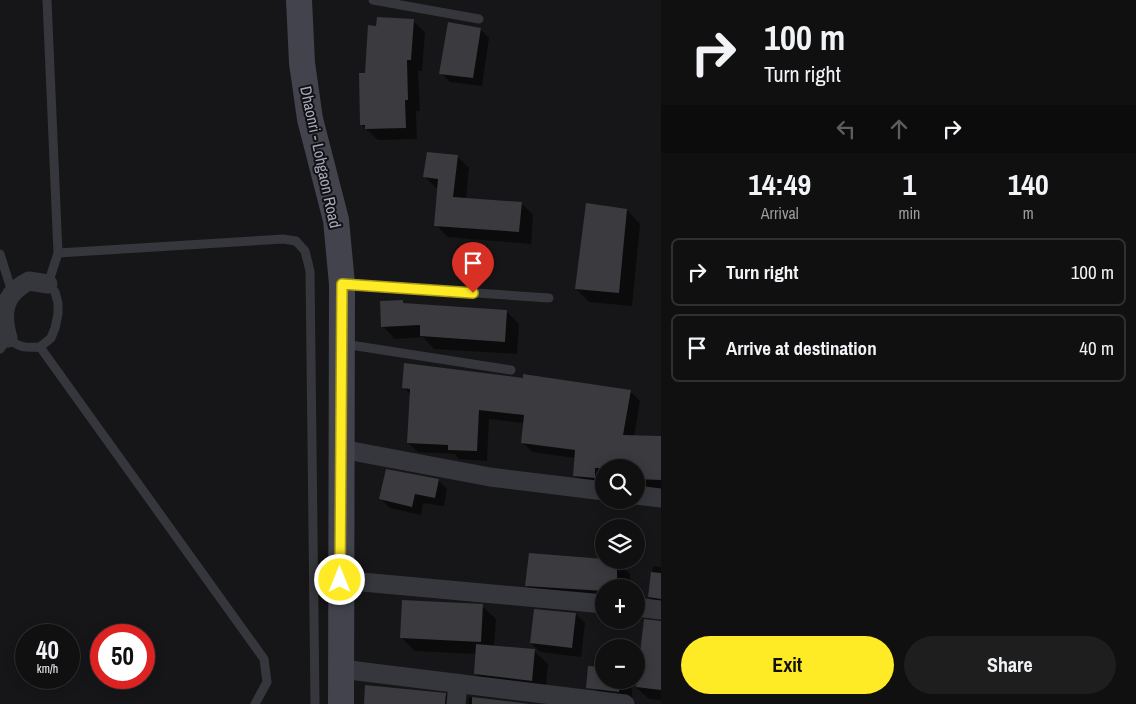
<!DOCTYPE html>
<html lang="en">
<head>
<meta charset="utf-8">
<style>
  :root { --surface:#101011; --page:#1e1e1f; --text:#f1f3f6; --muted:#9c9d9f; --line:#303031; --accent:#ffeb25 }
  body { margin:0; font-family:"Archivo Narrow",sans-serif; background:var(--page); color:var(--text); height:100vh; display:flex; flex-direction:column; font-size:19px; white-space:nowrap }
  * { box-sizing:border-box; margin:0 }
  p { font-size:16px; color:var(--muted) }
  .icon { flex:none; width:28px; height:28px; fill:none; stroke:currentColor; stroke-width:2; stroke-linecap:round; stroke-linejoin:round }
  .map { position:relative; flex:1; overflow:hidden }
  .sheet { display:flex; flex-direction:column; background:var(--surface); width:475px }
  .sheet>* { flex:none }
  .top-card { background:#101011; color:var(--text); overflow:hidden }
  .fabs { position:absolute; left:595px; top:459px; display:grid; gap:10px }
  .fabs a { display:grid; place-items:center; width:50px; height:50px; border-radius:50%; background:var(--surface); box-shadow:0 2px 12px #0003,0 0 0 1px var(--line); font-size:25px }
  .speed { position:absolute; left:15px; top:624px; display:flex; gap:10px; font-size:25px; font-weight:700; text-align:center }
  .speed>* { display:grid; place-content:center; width:65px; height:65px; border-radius:50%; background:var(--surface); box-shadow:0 2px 12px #0003,0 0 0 1px var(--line); line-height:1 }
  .speed small { font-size:12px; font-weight:400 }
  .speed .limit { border:8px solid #d22; background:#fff; color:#111 }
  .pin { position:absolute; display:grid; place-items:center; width:42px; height:42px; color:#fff; margin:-51px -21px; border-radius:50% 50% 50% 0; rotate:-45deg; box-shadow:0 0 5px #0007 }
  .pin .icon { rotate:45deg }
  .me { position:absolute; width:55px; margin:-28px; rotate:0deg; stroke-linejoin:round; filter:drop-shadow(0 0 4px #0008) }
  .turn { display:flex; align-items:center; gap:18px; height:105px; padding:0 20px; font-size:22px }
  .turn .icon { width:65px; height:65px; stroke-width:2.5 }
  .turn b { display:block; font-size:35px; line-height:42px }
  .lanes { display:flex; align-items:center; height:48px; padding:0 20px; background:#0003; justify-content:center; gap:25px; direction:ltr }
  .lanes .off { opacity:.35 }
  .eta { display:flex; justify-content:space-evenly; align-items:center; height:85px; text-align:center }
  .eta b { font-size:30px; font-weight:800; line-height:35px }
  .cta { display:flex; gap:10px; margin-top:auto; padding:10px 20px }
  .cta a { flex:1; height:58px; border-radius:30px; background:var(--accent); color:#111; font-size:20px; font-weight:800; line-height:58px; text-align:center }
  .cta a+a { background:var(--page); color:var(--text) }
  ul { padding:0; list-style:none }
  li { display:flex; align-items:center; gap:15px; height:68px; margin:0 10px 8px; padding:0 10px; border:2px solid var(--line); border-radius:8px }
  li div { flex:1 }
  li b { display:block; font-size:19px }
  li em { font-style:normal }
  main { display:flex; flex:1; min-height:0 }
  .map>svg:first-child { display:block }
  .shadow { fill:#0007 }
  .building { fill:#3a3a3f }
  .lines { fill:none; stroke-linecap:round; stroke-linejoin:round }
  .service { stroke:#36363d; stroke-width:9 }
  .minor { stroke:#36363d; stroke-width:19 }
  .secondary { stroke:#43434d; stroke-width:26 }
  .route-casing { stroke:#a69918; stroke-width:12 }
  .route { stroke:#ffeb25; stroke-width:9 }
  .labels { text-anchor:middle; stroke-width:4; stroke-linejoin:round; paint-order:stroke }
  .street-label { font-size:16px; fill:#a6a7b9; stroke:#111012 }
</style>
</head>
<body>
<main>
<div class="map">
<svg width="661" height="704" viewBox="0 0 661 704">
  <rect width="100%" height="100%" fill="#161517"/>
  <g class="shadow">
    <path d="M413 21 425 32 422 71H418L420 111H416L417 139 378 140 361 124 366 74 377 27Z"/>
    <path d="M480 29 489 38 482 86 450 82 441 73Z"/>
    <path d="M457 156 469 168 466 199 521 203 533 215 531 244 448 237 436 225 439 189 436 188 424 176Z"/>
    <path d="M627 210 640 224 632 306 589 302 576 289Z"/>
    <path d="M402 302 405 304 506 311 519 324 517 354 434 349 423 337 395 339 383 326Z"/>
    <path d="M404 388 630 391 640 401 634 437 661 439V489L636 488V468H604V486L584 485 574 475 575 458 532 452 522 442 524 423 489 419 487 461 459 459 455 454 418 452 408 443 411 395Z"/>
    <path d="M438 480 447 489 444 506 423 503 421 515 390 508 381 499Z"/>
    <path d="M616 561 630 574V588H604V604L540 598 526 585Z"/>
    <path d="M653 566 661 567V609L649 597Z"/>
    <path d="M482 606 496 619 494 647 534 651 548 664 545 694 489 687 475 674 477 654 415 651 401 637Z"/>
    <path d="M576 614 585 623 581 657 540 652 531 643Z"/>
    <path d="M661 622V700L649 699 636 687Z"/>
    <path d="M604 680H628L632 684V698L601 695 588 681Z"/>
    <path d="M445 694 455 704H366Z"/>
    <path d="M469 697 522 704H468Z"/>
  </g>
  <g class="building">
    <path d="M377 17 414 19 411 60H407L408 100H405L406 128 365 129V125H360L359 73H365L368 25 376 26Z"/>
    <path d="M448 22 481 28 473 78 439 74Z"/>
    <path d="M427 152 458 155 453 197 522 202 519 232 434 226 438 179 423 177Z"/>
    <path d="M586 203 627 209 619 293 575 289Z"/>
    <path d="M403 300V303L507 310 505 342 420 336V325L381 327 380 301Z"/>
    <path d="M404 363 523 378V374L631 390 623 435 661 436V480L636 479V468H595V478L573 476 575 450 521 443 524 415 479 410 477 451 448 450V445L407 443 410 389 402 388Z"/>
    <path d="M386 469 439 479 435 498 415 494 412 507 379 499Z"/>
    <path d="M529 553 617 560V588H604V591L525 586Z"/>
    <path d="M651 572 661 573V599L648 597Z"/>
    <path d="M402 600 483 604 481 642 400 638Z"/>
    <path d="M534 609 576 613 572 648 530 643Z"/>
    <path d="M644 619 661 621V690L636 687Z"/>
    <path d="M476 644 535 649 532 681 474 674Z"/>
    <path d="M588 666 604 667V680H619V692L586 688Z"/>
    <path d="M365 685 446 693 445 704H364Z"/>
    <path d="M472 697 530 704H472Z"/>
  </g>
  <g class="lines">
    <g class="service">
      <path d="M373 0 479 19"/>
      <path d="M58 253 283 239 296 241 305 251 310 271 315 704"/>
      <path d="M0 254 12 292"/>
      <path d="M344 284 549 298"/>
      <path d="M344 344 511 370"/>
      <path d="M40 347 51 338 55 328 58 314V303L55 292 48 284 58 253 47 0"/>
      <path d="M0 349 8 338C19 348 26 348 40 347L264 659 267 682 255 704"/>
    </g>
    <g class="minor">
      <path d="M8 338C1 313 3 294 29 281L48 284"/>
      <path d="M341 449 490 477 604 491"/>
      <path d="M636 495 661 498"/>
      <path d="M340 580 604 604"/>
      <path d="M636 607 661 610"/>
      <path d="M341 669 625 704"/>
      <path d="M456 704 458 684"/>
    </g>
    <path class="secondary" d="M299 0 302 63 310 119 336 220 342 284 341 704"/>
  </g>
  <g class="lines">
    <g class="route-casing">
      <path id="route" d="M340 580 342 284 473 293"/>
    </g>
    <use href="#route" class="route"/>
  </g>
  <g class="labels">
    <g class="street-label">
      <text transform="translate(321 157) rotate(78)" y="6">Dhaonri - Lohgaon Road</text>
    </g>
  </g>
</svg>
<div class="fabs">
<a><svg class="icon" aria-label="search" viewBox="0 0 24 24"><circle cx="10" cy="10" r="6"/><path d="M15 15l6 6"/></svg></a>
<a><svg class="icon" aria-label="layers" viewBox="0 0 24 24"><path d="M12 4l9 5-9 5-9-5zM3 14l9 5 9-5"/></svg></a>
<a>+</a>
<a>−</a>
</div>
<div class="speed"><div>40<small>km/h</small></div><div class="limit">50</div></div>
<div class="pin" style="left:473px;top:293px;background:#d93025"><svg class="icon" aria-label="arrive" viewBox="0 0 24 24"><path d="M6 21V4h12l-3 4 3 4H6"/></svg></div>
<svg class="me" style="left:340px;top:580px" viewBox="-20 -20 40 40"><circle r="17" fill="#ffeb25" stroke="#fff" stroke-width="3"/><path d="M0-11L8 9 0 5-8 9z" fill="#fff"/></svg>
</div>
<section class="sheet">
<div class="top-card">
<div class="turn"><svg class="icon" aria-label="right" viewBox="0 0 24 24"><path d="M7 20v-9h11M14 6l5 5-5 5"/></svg><div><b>100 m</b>Turn right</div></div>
<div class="lanes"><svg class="icon off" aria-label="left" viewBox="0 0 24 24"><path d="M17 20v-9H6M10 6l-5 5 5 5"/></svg><svg class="icon off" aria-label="ahead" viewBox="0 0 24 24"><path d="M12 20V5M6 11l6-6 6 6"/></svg><svg class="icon" aria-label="right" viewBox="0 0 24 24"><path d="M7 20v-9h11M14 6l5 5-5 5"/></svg></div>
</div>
<div class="eta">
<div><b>14:49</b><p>Arrival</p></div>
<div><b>1</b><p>min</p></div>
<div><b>140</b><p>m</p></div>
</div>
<ul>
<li><svg class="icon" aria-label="right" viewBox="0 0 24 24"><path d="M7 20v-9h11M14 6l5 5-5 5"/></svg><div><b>Turn right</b></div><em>100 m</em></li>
<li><svg class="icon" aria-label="arrive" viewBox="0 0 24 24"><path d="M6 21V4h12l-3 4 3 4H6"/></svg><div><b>Arrive at destination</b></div><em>40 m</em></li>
</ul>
<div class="cta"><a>Exit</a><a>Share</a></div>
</section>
</main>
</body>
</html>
